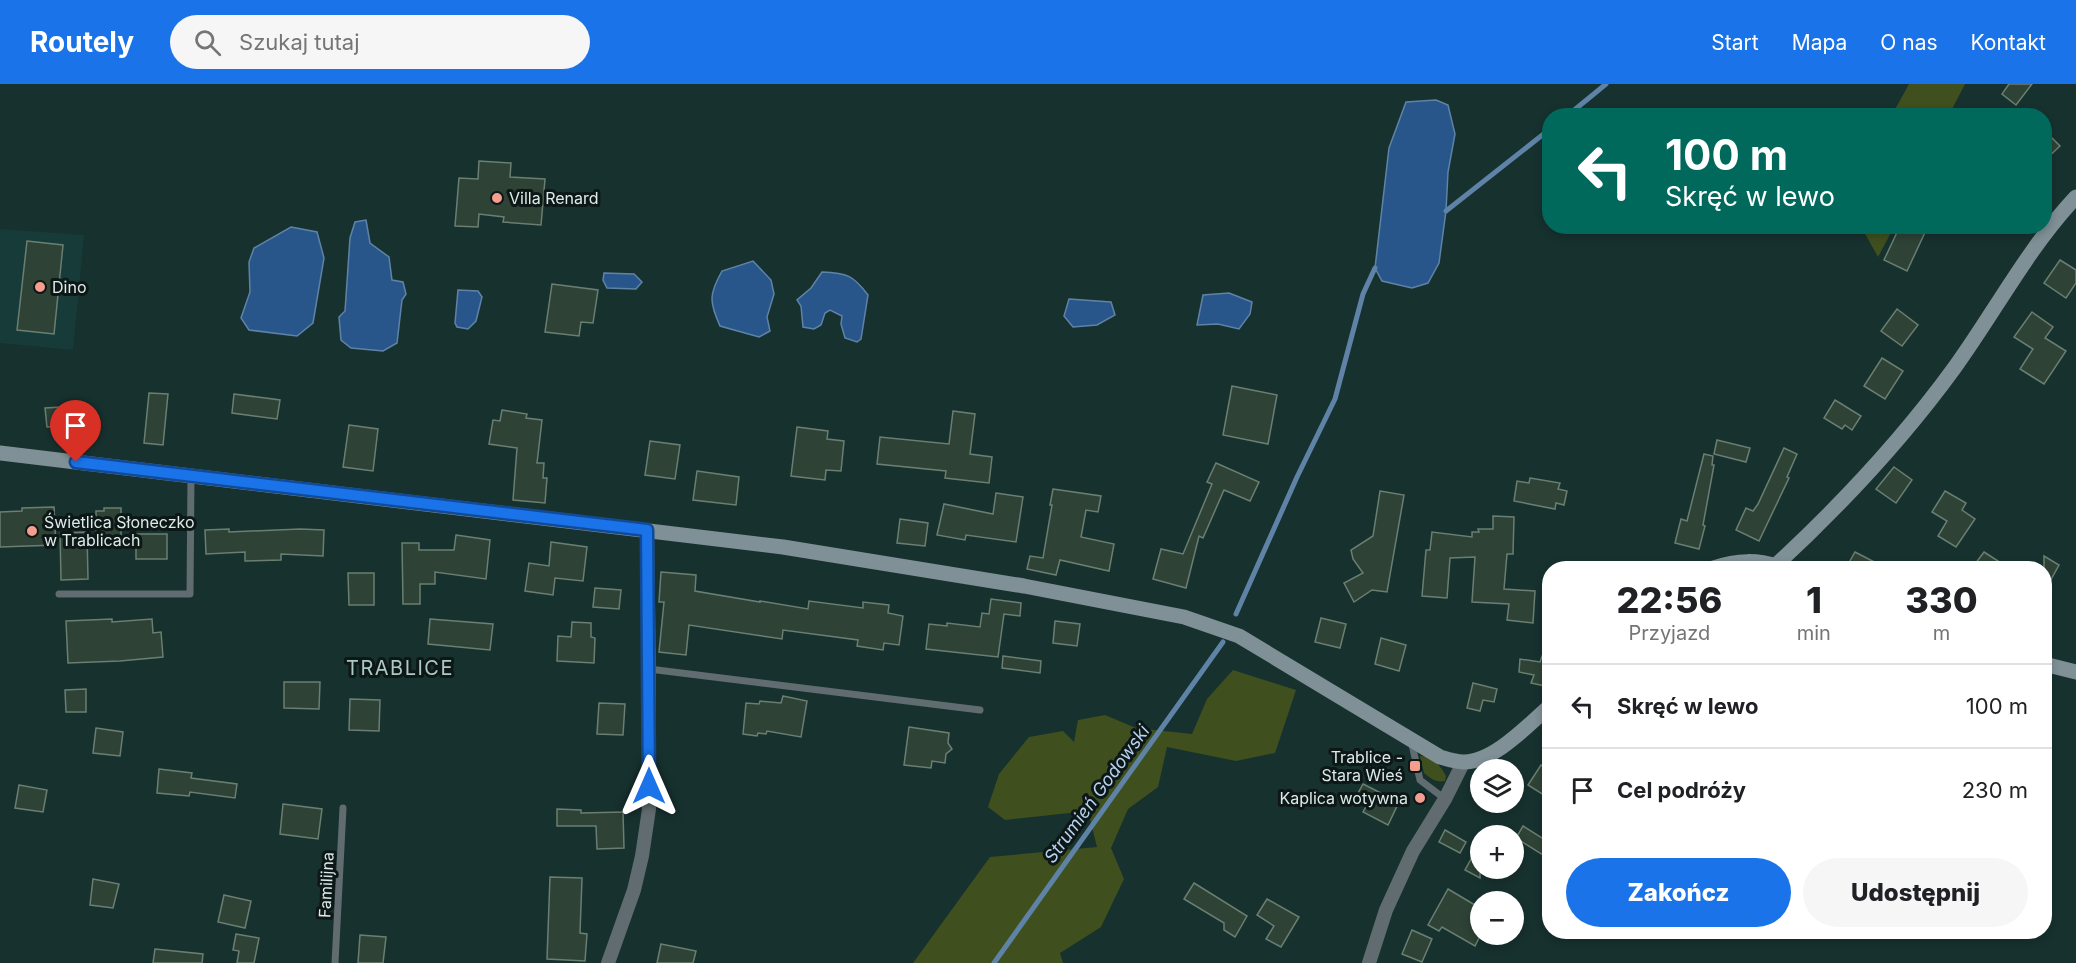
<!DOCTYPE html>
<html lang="pl">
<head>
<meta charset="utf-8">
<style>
  :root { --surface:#fff; --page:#f6f6f6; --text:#202124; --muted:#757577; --line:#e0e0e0; --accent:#1a73e8 }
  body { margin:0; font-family:Inter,sans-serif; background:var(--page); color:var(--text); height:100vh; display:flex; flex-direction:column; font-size:22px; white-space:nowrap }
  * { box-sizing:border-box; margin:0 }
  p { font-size:20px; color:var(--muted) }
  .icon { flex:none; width:33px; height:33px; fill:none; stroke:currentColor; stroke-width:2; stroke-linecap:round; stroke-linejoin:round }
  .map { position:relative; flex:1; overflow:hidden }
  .side { position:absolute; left:1542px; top:477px; width:510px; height:378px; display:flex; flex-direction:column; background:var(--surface); border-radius:24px; box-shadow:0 3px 9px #0003 }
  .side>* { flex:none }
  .guide { position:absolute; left:1542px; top:24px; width:510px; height:126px; border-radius:24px; box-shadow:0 3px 9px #0003; background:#00695c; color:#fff; overflow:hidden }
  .fabs { position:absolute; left:1470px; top:675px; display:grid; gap:12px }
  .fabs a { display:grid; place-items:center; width:54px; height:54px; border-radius:50%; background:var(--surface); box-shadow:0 3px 9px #0003; font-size:30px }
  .pin { position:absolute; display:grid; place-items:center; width:51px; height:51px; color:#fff; margin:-62px -26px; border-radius:50% 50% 50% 0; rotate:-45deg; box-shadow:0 0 6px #0007 }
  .pin .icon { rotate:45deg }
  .me { position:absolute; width:66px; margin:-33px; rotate:0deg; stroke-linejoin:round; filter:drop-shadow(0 0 4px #0008) }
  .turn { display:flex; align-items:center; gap:21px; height:126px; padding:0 24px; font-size:27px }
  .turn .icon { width:78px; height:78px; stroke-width:2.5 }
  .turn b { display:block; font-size:42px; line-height:51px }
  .eta { display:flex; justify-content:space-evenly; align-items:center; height:102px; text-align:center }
  .eta b { font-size:36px; font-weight:800; line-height:42px }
  .button { display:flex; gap:12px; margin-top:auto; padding:12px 24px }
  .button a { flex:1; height:69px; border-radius:36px; background:var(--accent); color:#fff; font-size:24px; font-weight:800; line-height:69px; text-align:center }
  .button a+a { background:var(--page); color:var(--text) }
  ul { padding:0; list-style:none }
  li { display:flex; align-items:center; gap:18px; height:84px; padding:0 24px; border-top:2px solid var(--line) }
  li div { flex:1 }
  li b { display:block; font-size:22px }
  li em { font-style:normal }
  header { display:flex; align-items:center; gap:36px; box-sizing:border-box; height:84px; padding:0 30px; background:var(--accent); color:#fff }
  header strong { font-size:28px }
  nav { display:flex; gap:33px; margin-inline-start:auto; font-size:21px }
  .search { width:420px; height:54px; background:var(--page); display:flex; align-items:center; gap:15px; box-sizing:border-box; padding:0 21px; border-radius:33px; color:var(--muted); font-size:22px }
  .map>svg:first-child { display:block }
  .built { fill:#163b39 }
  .green { fill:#3f501e }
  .water { fill:#29568a; stroke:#5f83a6; stroke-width:1.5 }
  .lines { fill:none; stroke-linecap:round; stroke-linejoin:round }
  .stream { stroke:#5f83a6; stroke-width:5 }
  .building { fill:#2e4236; stroke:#6a7f72; stroke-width:1.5 }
  .lane { stroke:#616c70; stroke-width:7 }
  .street { stroke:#616c70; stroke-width:14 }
  .secondary { stroke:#7f9096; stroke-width:15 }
  .route-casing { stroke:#114b97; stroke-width:15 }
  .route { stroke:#1a73e8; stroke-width:10 }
  .poi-dot { fill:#f59d8f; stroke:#0c1716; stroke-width:2 }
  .labels { text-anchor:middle; stroke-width:6; stroke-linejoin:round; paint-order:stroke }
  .poi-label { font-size:16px; fill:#dcebe9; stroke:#0c1716; text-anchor:start }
  .street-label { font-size:16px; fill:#dcebe9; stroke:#0c1716 }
  .water-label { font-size:18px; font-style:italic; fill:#b7d1f0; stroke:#0c1716 }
  .quarter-label { font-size:20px; letter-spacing:1.5px; fill:#abc9c6; stroke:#0c1716 }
</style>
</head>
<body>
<header>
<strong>Routely</strong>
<div class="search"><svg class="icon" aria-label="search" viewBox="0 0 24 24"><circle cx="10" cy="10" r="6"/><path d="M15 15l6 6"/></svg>Szukaj tutaj</div>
<nav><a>Start</a><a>Mapa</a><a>O nas</a><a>Kontakt</a></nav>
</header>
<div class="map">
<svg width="2076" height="879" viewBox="0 0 2076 879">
  <rect width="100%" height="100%" fill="#17312f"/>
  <path class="built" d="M0 145 84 151 73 266 0 259Z"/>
  <g class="green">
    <path d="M1909 0H1965L1949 31H1892Z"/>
    <path d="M1862 143H1894L1878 173 1863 146Z"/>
    <path d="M1233 586 1296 606 1275 669 1236 677 1167 663 1158 703 1128 725 1111 764 1124 795 1101 843 1060 869 1063 879H913L990 773 1097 763 1088 727 1005 736 988 723 999 690 1029 653 1063 647 1074 658 1078 636 1105 631 1136 644 1192 650 1207 615Z"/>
    <path d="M1420 672C1432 672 1441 682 1446 692L1445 697C1436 699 1430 694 1424 689Z"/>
  </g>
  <g class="water">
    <path d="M1436 16 1448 21 1455 50 1448 88 1446 127 1439 179 1428 199 1412 204 1382 197 1375 184 1389 64 1406 18Z"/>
    <path d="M366 136 370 159 389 173 392 196 403 198 406 210 402 216 397 259 383 267 351 264 341 256 339 233 345 227 350 154 355 138Z"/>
    <path d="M291 143 317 148 324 174 313 239 297 252 249 246 241 234 250 208 249 178 254 164Z"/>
    <path d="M753 177 771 196 774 210 767 233 770 247 759 253 720 242C709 218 709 210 722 187Z"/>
    <path d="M822 188C847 189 853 191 868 211L861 255 857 258 845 254 841 240 842 232 830 226 825 229 821 241 814 245 803 243 801 222 797 216 811 204Z"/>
    <path d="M604 189 634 190 642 198 636 205 607 204 603 196Z"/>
    <path d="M458 206 478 207 482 213 476 237 468 245 457 243 455 239Z"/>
    <path d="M1229 209 1252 218 1250 230 1239 245 1218 240 1197 241 1203 211Z"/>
    <path d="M1069 215 1111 218 1115 231 1097 241 1073 243 1064 232Z"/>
  </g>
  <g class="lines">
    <g class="stream">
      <path d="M1567 32 1606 0"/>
      <path d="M1446 127 1550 45"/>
      <path d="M1236 530 1297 393 1335 315 1363 210 1375 184"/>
      <path d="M994 879 1223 558"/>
    </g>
  </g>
  <g class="building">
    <path d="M2009 0H2032L2016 21 2002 10Z"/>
    <path d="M2044 46 2060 62 2044 77Z"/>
    <path d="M479 77 511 79 510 93 545 95 541 141 503 138 504 133 479 130 478 143 455 142 459 94 478 95Z"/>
    <path d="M1900 142H1928L1907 187 1884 176Z"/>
    <path d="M27 157 63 161 54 250 17 246Z"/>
    <path d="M2060 176 2076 186V199L2066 214 2044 199Z"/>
    <path d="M552 200 598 206 593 239 581 238 579 252 545 248Z"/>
    <path d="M1897 225 1918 241 1902 262 1881 247Z"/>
    <path d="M2032 228 2053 243 2045 254 2066 267 2044 300 2020 285 2033 265 2014 253Z"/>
    <path d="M1882 274 1903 287 1885 315 1864 302Z"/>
    <path d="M1232 302 1277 311 1268 360 1223 351Z"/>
    <path d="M149 309 168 310 163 361 144 359Z"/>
    <path d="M234 310 280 316 277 335 232 329Z"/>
    <path d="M1835 316 1861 332 1852 346 1845 341 1842 345 1824 334Z"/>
    <path d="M77 322 78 341 47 343 45 324Z"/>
    <path d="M502 326 527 330 526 334 542 336 537 379H544L543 394H547L545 419 513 416 517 364 489 360 493 336 500 337Z"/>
    <path d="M953 327 975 330 970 370 992 373 989 399 945 394 946 387 877 380 880 353 949 360Z"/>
    <path d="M349 341 378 345 373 387 343 383Z"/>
    <path d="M797 343 828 347 827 355 844 357 841 387 826 386 825 396 791 392Z"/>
    <path d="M1717 356 1750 364 1746 378 1714 370Z"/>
    <path d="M650 357 680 361 675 395 645 391Z"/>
    <path d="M1784 364 1797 370 1787 393 1789 394 1759 457 1736 446 1746 424 1753 427 1758 420Z"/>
    <path d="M1704 370 1713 372 1712 381H1714L1703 441 1705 442 1699 465 1675 459 1681 435 1687 437Z"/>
    <path d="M1216 379 1259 398 1250 417 1224 406 1203 454 1199 452 1186 504 1153 495 1161 465 1183 470 1212 400 1207 398Z"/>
    <path d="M1894 383 1912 396 1896 419 1876 405Z"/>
    <path d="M697 387 739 393 736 421 693 416Z"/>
    <path d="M1530 394 1560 399 1558 405 1567 407 1564 421 1556 419 1555 425 1514 417 1517 397 1529 399Z"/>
    <path d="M1053 405 1101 412 1098 428 1086 426 1081 453 1114 460 1109 487 1060 476 1056 491 1027 485 1030 472 1043 474 1052 421H1050Z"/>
    <path d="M1380 407 1404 411 1387 508 1372 506 1354 518 1344 499 1363 489 1353 475 1351 466 1373 452Z"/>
    <path d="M1945 407 1966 419 1962 426 1975 435 1956 463 1938 452 1947 437 1932 428Z"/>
    <path d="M996 409 1023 413 1016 458 966 451 965 456 937 451 944 420 993 430Z"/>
    <path d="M54 423 56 461 0 463V428L22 427V424Z"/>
    <path d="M104 424H121V456H96V427H104Z"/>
    <path d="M1493 432 1514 433 1513 470H1507L1504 505 1535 507 1533 539 1507 536 1509 520 1472 518 1475 473 1450 474 1447 514 1422 512 1426 466H1430L1432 448 1472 453V448H1479L1478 445H1493Z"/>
    <path d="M900 435 928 439 925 462 897 459Z"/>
    <path d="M229 445V448L300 445 324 446 323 472 281 470V476L245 477V468L206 470 205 446Z"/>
    <path d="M87 448 88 495 61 496 60 449Z"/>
    <rect x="136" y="450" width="31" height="25"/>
    <path d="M456 451 490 456 486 495 435 488V500H420V520H403L402 459H419V466H454Z"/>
    <path d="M551 458 587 463 583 497 555 494 553 511 525 507 529 479 549 482Z"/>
    <path d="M1855 468 1886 484H1846Z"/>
    <path d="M1984 468 2009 484H1972Z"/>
    <path d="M2044 472 2059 481 2044 508Z"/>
    <path d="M661 488 696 491 695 507 760 518V517L808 525 809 517 863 524V518L889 521 888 529 903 532 899 561 884 559 883 566 857 562 858 556 783 546 782 555 689 541 686 571 659 568 664 518H659Z"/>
    <path d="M348 489H374V521H349Z"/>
    <path d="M595 504 621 506 619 525 593 523Z"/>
    <path d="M991 515 1021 519 1020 532 1004 530 998 573 926 565 929 540 947 542V539L980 543 982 529 989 530Z"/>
    <path d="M1321 534 1346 540 1340 564 1315 558Z"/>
    <path d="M112 535V538L152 535 153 549 161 548 163 573 120 577 68 579 66 537Z"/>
    <path d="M430 535 493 540 490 566 428 560Z"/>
    <path d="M1055 537 1080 540 1077 562 1053 559Z"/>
    <path d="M572 538 591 539V553L595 554 594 579 557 577 558 552 571 553Z"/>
    <path d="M1381 554 1406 561 1399 587 1375 580Z"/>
    <path d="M1548 556 1550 557V581L1545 602 1531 599 1534 591 1519 588 1520 575 1540 578Z"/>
    <path d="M1003 572 1041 577 1040 589 1002 584Z"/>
    <path d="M284 598H320L319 625 284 624Z"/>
    <path d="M1473 599 1497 605 1494 618 1483 616 1480 627 1467 624Z"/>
    <path d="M86 605V628H66L65 606Z"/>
    <path d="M783 612 807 617 801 653 767 647 766 650 758 649 757 652 743 650 746 619 759 620 760 617 781 619Z"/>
    <path d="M350 615 380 616 379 647 349 646Z"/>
    <path d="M599 619 625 620 623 651 597 650Z"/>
    <path d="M909 643 949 649 948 659 952 665 946 670 945 679 932 677 931 684 904 681Z"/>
    <path d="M96 644 123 648 120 672 93 669Z"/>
    <path d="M1541 681 1550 686V715L1528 701Z"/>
    <path d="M159 685 192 689 191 694 237 700 235 714 190 708 189 712 157 709Z"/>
    <path d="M1363 700 1399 718 1388 741 1363 728 1368 719 1356 713Z"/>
    <path d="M19 701 47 706 43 728 15 724Z"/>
    <path d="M283 720 322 725 318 755 280 750Z"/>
    <path d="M557 725 581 726V729L623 728 624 764 597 765 596 742H557Z"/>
    <path d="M1523 742 1550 759 1543 771 1516 754Z"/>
    <path d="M1445 746 1466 758 1460 769 1439 758Z"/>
    <path d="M1480 759V794L1465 786Z"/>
    <path d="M550 793 582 794 580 849 587 850 585 877 547 875Z"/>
    <path d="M93 795 119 800 113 824 90 821Z"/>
    <path d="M1194 799 1247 832 1235 853 1224 846V839L1184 815Z"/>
    <path d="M1448 805 1480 824V852L1475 862 1442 843 1439 847 1428 841Z"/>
    <path d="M224 811 251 817 245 844 218 838Z"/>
    <path d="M1267 815 1299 833 1281 863 1266 855 1274 842 1257 831Z"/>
    <path d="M1412 846 1432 855 1422 878 1402 870Z"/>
    <path d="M236 850 259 854 254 879H237L239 867 233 866Z"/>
    <path d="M360 851 386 853 383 879H358Z"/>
    <path d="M661 860 696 867 693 879H657Z"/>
    <path d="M155 865 203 870 202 879H153Z"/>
  </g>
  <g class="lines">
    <g class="lane">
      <path d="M59 510H190L191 392"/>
      <path d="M649 585 980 626"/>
      <path d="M1411 656 1420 696 1445 715"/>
      <path d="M335 879 343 724"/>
    </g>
    <g class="street">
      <path d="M608 879 634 806 642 772 649 725V585L647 446"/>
      <path d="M1369 879 1386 826 1413 767 1445 715 1463 679"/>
    </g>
    <g class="secondary">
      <path d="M0 369 783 463 1024 502 1184 533 1239 552 1440 673C1447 675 1456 678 1463 678 1493 679 1528 641 1550 622"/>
      <path d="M1775 482C1841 421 1902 356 1955 283 1996 226 2028 164 2076 113"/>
      <path d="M1713 484C1737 476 1758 475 1782 484"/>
      <path d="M2044 580 2076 588"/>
    </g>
  </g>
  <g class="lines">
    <g class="route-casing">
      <path id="route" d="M76 378 647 446 649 702"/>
    </g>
    <use href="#route" class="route"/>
  </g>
  <g class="poi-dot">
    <circle cx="497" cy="114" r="6"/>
    <circle cx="40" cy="203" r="6"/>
    <circle cx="32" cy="447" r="6"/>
    <rect x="1409" y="676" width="12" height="12" rx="3"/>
    <circle cx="1420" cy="714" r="6"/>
  </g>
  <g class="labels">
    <g class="poi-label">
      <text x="509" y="120">Villa Renard</text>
      <text x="52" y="209">Dino</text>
      <text x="44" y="444">Świetlica Słoneczko<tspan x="44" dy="18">w Trablicach</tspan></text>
      <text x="1403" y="679" text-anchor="end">Trablice -<tspan x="1403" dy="18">Stara Wieś</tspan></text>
      <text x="1408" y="720" text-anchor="end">Kaplica wotywna</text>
    </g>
    <g class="street-label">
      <text transform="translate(326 801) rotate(-87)" y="6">Familijna</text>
    </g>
    <g class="water-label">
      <text transform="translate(1097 710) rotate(-54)" y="6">Strumień Godowski</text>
    </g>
    <g class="quarter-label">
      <text x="400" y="591">TRABLICE</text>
    </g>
  </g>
</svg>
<div class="fabs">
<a><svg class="icon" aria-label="layers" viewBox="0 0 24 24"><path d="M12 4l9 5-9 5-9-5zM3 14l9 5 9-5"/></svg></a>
<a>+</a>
<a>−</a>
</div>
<div class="pin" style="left:76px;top:378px;background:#d93025"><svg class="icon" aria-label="arrive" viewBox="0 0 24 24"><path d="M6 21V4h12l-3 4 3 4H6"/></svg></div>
<svg class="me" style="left:649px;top:702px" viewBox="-20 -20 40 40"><path d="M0-17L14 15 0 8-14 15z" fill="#1a73e8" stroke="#fff" stroke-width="4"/></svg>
<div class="guide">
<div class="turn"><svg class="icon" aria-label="left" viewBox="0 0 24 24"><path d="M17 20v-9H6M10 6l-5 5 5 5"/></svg><div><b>100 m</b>Skręć w lewo</div></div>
</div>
<section class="side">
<div class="eta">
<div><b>22:56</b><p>Przyjazd</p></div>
<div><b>1</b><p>min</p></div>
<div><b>330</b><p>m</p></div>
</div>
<ul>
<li><svg class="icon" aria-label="left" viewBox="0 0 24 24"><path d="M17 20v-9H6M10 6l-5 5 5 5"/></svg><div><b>Skręć w lewo</b></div><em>100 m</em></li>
<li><svg class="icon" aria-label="arrive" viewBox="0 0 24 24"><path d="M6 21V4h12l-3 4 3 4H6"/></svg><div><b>Cel podróży</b></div><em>230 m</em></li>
</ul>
<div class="button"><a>Zakończ</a><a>Udostępnij</a></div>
</section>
</div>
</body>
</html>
